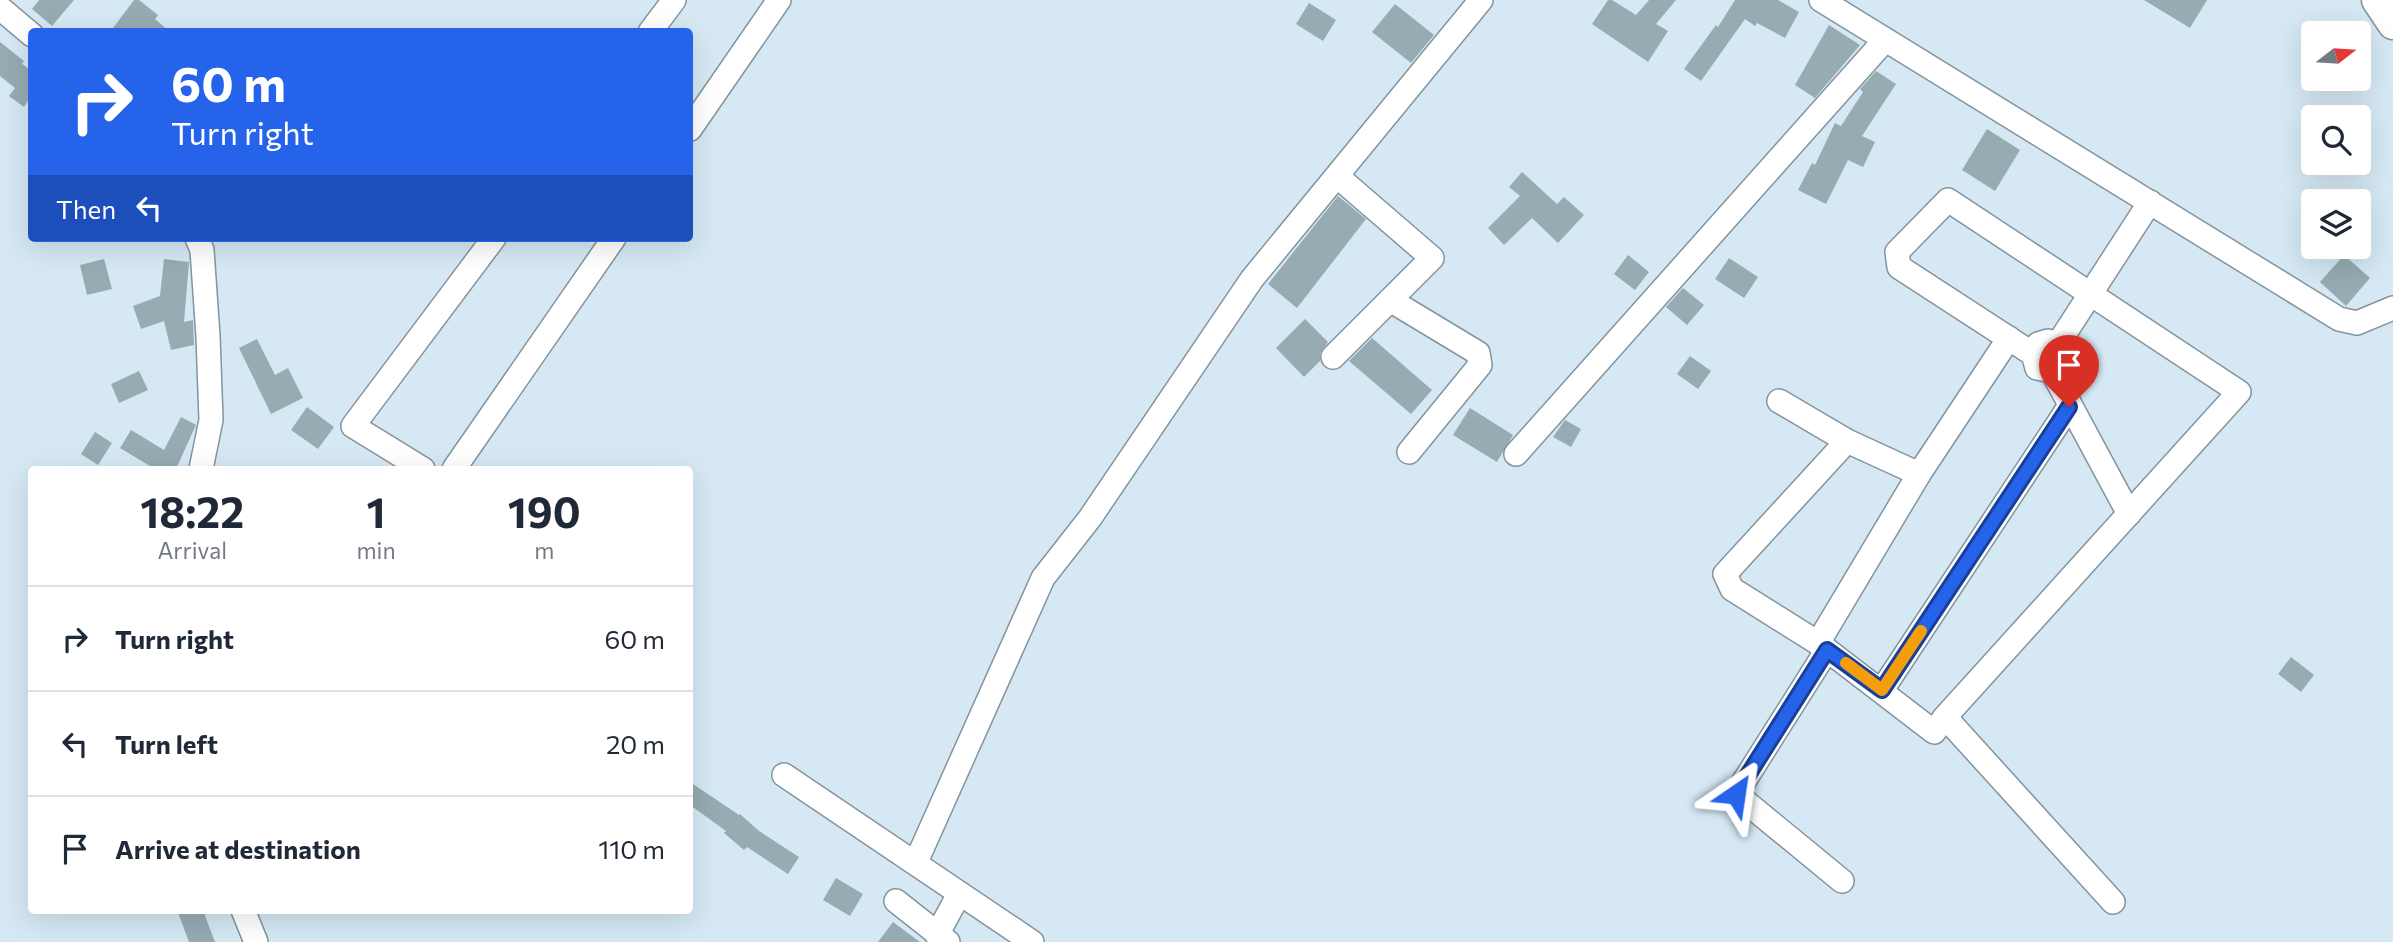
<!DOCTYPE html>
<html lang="en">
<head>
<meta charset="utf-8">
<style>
  :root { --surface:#fff; --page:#f2f2f3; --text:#1f2937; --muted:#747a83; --line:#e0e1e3 }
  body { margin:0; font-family:Commissioner,sans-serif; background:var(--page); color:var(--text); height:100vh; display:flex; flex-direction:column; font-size:26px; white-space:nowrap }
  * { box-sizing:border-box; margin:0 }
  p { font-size:23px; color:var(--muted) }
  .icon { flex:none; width:38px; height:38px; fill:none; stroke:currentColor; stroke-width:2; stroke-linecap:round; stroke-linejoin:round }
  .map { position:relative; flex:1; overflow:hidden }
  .details { position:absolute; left:28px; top:466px; width:665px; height:448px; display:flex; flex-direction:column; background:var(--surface); border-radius:7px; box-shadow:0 7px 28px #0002 }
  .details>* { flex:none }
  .guide { position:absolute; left:28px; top:28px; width:665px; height:214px; border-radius:7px; box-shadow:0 7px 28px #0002; background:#2563eb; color:#fff; overflow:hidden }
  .needle { width:46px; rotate:73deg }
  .buttons { position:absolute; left:2301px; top:21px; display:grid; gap:14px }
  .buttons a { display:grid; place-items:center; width:70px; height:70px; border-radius:7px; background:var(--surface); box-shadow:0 7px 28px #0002; font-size:35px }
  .pin { position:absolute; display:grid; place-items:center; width:60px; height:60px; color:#fff; margin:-72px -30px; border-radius:50% 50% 50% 0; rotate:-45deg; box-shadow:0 0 7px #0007 }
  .pin .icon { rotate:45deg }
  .me { position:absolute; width:77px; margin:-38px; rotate:32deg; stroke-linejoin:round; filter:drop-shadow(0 0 5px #0008) }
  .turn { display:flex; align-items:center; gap:24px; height:147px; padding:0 28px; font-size:32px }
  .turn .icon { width:91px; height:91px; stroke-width:2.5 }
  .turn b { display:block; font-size:49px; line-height:60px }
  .then { display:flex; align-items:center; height:66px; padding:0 28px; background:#0003; gap:14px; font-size:26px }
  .eta { display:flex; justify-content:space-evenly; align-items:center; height:119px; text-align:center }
  .eta b { font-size:42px; font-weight:700; line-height:49px }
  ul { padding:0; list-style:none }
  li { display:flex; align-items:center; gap:21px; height:105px; padding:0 28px; border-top:2px solid var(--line) }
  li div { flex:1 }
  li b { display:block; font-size:26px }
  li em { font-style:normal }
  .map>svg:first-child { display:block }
  .building { fill:#96acb2 }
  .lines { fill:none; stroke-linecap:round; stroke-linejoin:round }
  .minor-casing { stroke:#83949f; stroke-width:26 }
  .major-casing { stroke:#83949f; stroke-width:33 }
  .minor { stroke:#fff; stroke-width:23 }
  .major { stroke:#fff; stroke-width:30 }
  .route-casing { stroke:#184099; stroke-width:18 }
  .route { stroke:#2563eb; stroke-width:12 }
  .slow { stroke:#f59e0b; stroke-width:12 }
</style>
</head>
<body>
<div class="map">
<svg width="2393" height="942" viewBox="0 0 2393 942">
  <rect width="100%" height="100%" fill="#d5e8f4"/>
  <g class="building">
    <path d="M39 0H74L52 26 32 9Z"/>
    <path d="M134 0H139L158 15 155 19 170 32H110Z"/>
    <path d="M1608 0H1612L1636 15 1649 0H1676L1656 24 1668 31 1648 62 1592 24Z"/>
    <path d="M1735 0H1778L1799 12 1785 38 1757 23 1755 26 1745 19 1701 81 1684 69 1716 25 1718 27Z"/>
    <path d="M2144 0H2207L2190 28Z"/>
    <path d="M1309 3 1336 20 1323 41 1296 24Z"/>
    <path d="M1395 4 1434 35 1411 63 1372 32Z"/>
    <path d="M1829 25 1860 45 1815 98 1795 85Z"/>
    <path d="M0 42 24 61 22 64 28 68 32 63V101L29 99 24 107 9 96 15 88 0 76Z"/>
    <path d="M1876 71 1896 84 1862 136 1875 142 1863 167 1848 160 1826 204 1798 190 1812 163 1815 165 1835 123 1841 126 1863 92 1860 89Z"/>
    <path d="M1987 129 2020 150 1995 191 1962 170Z"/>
    <path d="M1522 172 1557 204 1564 197 1584 215 1558 243 1532 218 1504 245 1488 228 1520 196 1509 187Z"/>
    <path d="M1338 196 1366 219 1297 308 1268 284Z"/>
    <path d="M1628 255 1649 272 1635 290 1614 274Z"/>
    <path d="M2344 255 2370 278 2346 306 2320 282Z"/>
    <path d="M1729 258 1758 277 1744 298 1715 279Z"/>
    <path d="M104 259 112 289 87 295 80 265Z"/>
    <path d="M164 259 189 262 184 322 193 320 194 345 171 350 164 321 141 329 133 306 160 296Z"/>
    <path d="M1683 288 1704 305 1687 325 1666 307Z"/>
    <path d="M1305 319 1328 342 1320 353V361L1304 377 1276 348Z"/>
    <path d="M1372 338 1432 390 1411 414 1349 361Z"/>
    <path d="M257 339 275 375 288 368 303 398 271 414 239 348Z"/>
    <path d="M1690 356 1711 371 1698 389 1677 374Z"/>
    <path d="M139 371 148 390 119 403 111 384Z"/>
    <path d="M307 407 334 427 318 449 291 430Z"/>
    <path d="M1470 408 1513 435 1497 462 1453 435Z"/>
    <path d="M181 417 196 425 176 469H155L120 448 131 430 164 450Z"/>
    <path d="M1565 420 1581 429 1571 447 1553 437Z"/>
    <path d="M95 432 112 443 98 465 81 454Z"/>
    <path d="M2291 657 2314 675 2301 692 2278 674Z"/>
    <path d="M690 782 739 815 740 814 759 831 799 857 788 874 747 847 744 850 724 833 726 831 690 805Z"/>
    <path d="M836 878 863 894 850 916 823 900Z"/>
    <path d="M177 910H203L215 942H189Z"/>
    <path d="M893 922 920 942H878Z"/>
  </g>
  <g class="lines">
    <g class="minor-casing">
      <g id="minor">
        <path d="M1821 0 2339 319 2357 323 2393 308"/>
        <path d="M0 8 32 35"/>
        <path d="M650 32 674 0"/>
        <path d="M690 129 779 0"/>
        <path d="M197 238 202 250 208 336 211 420 201 469"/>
        <path d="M1390 300 1478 353 1480 365 1409 452"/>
        <path d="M2058 344 2150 202"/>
        <path d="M1333 357 1432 258 1337 176"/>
        <path d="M2052 371 2129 514"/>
        <path d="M1779 401 1847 441 1919 474"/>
        <path d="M1847 441 1725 574 1732 589 1818 643 1934 732 1945 717 2239 392 1948 200 1897 252 1899 267 2033 354 2037 368 2052 371 2061 365 2063 354 2058 344 2048 341 2038 344 2033 354"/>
        <path d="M1516 454 1885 40"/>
        <path d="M423 469 353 426 494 238"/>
        <path d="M454 469 614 238"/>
        <path d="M1818 643 1919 474 2009 338"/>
        <path d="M1827 650 1736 794 1842 881"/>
        <path d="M1882 690 2069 407"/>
        <path d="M1945 717 2113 902"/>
        <path d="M784 775 1032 942"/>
        <path d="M916 862 1043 578 1090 518 1252 279 1481 0"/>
        <path d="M896 901 948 942"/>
        <path d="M243 910 256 942"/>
        <path d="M937 935 959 894"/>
      </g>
    </g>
    <g class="major-casing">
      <path id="major" d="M2377 0 2393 24"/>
    </g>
    <use href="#minor" class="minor"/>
    <use href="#major" class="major"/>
  </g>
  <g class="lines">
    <g class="route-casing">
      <path id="route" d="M1736 794 1827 650 1882 690 2069 407"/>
    </g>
    <use href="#route" class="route"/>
    <path class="slow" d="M1846 663 1882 690 1921 631"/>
  </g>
</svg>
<div class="buttons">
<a><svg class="needle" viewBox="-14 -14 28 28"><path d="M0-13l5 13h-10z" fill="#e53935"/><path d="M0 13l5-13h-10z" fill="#747a83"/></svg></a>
<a><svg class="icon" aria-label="search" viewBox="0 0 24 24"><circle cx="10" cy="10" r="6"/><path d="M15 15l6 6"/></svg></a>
<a><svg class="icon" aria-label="layers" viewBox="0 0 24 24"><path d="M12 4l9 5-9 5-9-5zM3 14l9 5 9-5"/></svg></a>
</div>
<div class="pin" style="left:2069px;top:407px;background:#d93025"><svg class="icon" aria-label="arrive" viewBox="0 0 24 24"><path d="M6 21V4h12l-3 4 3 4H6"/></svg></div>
<svg class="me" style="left:1736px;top:794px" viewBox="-20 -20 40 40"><path d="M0-17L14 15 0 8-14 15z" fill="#2563eb" stroke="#fff" stroke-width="4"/></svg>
<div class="guide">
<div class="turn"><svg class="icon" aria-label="right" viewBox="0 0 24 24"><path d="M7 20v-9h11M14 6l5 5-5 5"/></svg><div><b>60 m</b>Turn right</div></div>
<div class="then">Then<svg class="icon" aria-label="left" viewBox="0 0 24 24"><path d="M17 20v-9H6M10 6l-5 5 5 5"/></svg></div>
</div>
<section class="details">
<div class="eta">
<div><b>18:22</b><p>Arrival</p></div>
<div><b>1</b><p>min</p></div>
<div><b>190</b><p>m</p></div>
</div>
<ul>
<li><svg class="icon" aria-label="right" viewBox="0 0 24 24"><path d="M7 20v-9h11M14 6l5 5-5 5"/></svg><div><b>Turn right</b></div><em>60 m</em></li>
<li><svg class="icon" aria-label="left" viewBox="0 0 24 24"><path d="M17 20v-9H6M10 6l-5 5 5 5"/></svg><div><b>Turn left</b></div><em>20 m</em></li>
<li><svg class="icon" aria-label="arrive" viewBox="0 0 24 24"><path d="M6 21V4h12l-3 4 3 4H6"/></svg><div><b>Arrive at destination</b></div><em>110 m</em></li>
</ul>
</section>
</div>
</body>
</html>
